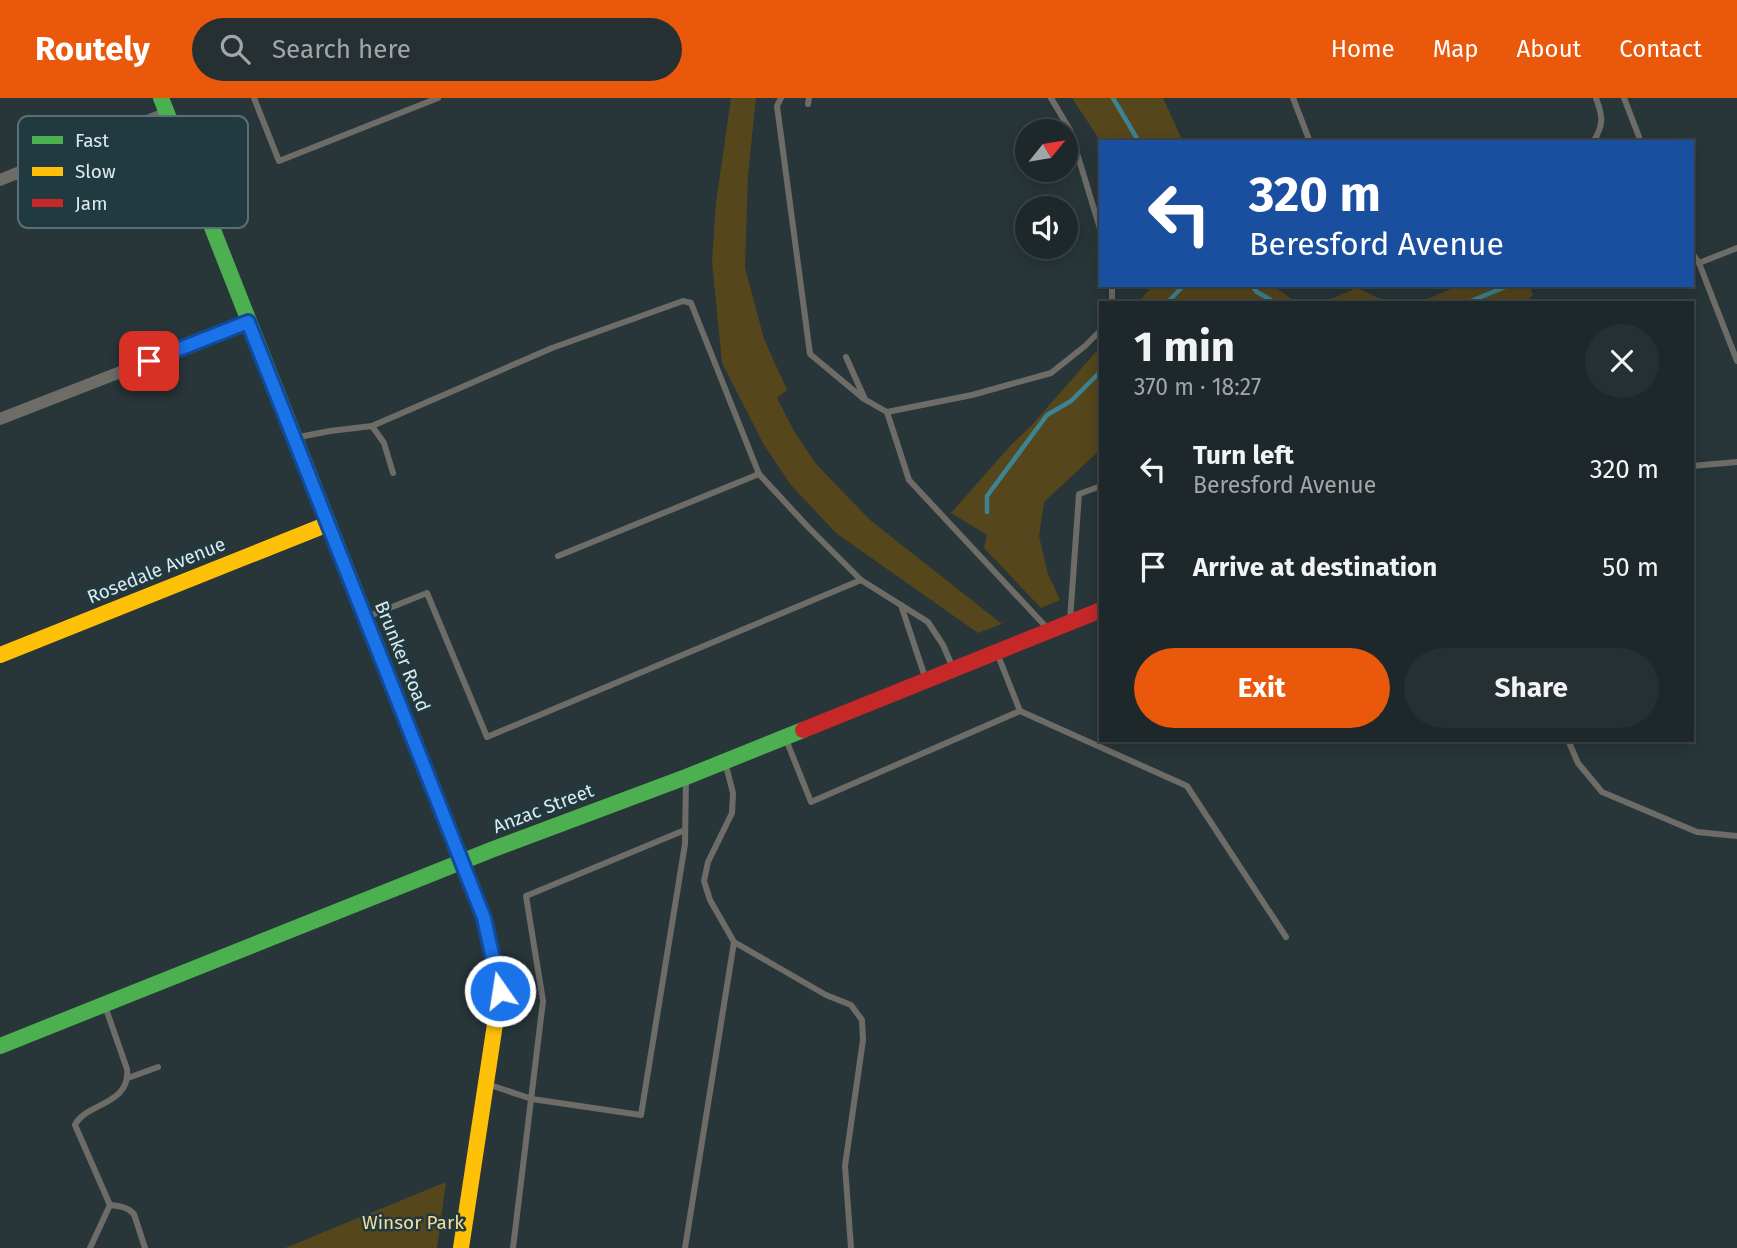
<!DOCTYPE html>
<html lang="en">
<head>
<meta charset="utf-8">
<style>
  :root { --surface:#1e282b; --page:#263033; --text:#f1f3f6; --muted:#a1a6a9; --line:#3c4447; --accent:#ea580c }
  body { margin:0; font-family:"Fira Sans",sans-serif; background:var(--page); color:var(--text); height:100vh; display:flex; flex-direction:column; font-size:26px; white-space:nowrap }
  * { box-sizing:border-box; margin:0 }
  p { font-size:23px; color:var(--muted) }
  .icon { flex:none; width:38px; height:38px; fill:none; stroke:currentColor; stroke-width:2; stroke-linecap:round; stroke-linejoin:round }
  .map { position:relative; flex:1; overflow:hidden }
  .details { position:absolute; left:1099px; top:203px; width:595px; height:441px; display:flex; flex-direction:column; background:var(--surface); border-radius:0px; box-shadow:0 4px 18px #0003,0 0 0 2px var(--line) }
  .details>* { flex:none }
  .banner { position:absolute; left:1099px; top:42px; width:595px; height:147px; border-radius:0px; box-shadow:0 4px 18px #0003,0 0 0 2px var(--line); background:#1a4fa0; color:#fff; overflow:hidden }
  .needle { width:46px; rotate:60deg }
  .tools { position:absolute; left:1015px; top:21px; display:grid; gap:14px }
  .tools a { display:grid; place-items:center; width:63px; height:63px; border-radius:50%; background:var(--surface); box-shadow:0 4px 18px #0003,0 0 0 2px var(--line); font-size:35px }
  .pin { position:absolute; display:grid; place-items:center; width:60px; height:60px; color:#fff; margin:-30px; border-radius:14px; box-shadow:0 4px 10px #0006 }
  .me { position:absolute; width:77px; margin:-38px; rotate:347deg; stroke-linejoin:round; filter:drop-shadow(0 0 5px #0008) }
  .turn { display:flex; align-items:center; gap:24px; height:147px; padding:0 35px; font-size:32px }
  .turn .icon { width:91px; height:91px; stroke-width:2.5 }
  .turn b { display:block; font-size:49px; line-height:60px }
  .round { display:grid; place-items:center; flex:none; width:74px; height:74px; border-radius:37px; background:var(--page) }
  .overview { display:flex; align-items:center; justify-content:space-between; height:119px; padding:0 35px }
  h1 { font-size:42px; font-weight:700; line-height:52px }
  .action { display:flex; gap:14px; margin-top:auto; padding:14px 35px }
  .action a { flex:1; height:80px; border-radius:42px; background:var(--accent); color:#fff; font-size:28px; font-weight:700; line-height:80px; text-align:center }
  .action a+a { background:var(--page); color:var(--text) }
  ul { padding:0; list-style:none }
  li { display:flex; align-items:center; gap:21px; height:98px; padding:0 35px }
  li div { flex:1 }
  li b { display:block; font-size:26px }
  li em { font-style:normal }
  header { display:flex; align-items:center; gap:42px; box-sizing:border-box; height:98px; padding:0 35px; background:var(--accent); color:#fff }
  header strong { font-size:33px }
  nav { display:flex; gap:38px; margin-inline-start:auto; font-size:24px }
  .search { width:490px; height:63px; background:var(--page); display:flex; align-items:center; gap:18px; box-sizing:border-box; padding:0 24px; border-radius:38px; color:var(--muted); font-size:26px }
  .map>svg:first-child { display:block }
  .green { fill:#56461b }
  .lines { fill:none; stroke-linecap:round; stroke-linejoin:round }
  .stream { stroke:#3c8495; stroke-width:4.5 }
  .lane { stroke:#6e6c66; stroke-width:6 }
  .street { stroke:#6e6c66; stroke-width:12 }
  .fast { stroke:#4caf50; stroke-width:16 }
  .slow { stroke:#ffc107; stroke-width:16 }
  .jam { stroke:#c62828; stroke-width:16 }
  .route-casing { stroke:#114b97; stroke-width:18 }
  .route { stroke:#1a73e8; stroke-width:12 }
  .labels { text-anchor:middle; stroke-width:5; stroke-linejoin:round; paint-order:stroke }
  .street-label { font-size:19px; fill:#dceaee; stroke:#213a40 }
  .park-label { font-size:19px; fill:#f9dc9b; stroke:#213a40 }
  .key { fill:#213a40; stroke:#596f74; stroke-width:2 }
  .key-label { font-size:19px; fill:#dceaee }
</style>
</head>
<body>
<header>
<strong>Routely</strong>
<div class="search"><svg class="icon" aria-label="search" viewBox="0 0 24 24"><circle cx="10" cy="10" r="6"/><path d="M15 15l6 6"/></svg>Search here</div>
<nav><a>Home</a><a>Map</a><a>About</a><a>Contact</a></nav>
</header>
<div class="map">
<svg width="1737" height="1150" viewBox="0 0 1737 1150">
  <rect width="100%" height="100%" fill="#283639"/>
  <g class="green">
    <path d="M731 0H756L748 77 745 170 764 241 787 292 777 300 794 333 816 366 870 422 1002 526 978 535 836 435 791 387 764 347 722 265 712 163 716 105Z"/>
    <path d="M1072 0H1163L1183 44H1101Z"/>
    <path d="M1153 187H1272L1297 205H1138Z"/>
    <path d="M1460 187H1529L1533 197 1526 205H1418Z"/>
    <path d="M1357 190 1390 205H1321Z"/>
    <path d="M1101 248V351L1044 404 1039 438 1048 476 1060 502 1041 510 984 450 987 437 951 415 1011 347 1032 327Z"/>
    <path d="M446 1084 437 1150H285Z"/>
  </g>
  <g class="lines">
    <g class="stream">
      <path d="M1113 0 1139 44"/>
      <path d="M1251 187 1257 194 1276 205"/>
      <path d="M1167 205 1184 187"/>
      <path d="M1466 205 1510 187"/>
      <path d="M987 414V398L1047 317 1071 303 1101 273"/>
    </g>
    <g class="lane">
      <path d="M254 0 279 63 438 0"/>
      <path d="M781 0 777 8 810 256 864 301 887 314 909 382 1048 531"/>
      <path d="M1051 0 1070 32 1101 134"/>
      <path d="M1293 0 1310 44"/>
      <path d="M1624 0 1641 44"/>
      <path d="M808 6 809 0"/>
      <path d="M1593 44C1604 27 1603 19 1596 0"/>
      <path d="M1692 155 1699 165 1737 263"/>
      <path d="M1699 165 1737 150"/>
      <path d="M1112 205V187"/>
      <path d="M846 259 864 299"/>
      <path d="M887 314 972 297 1051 275 1085 248 1101 232"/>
      <path d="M372 328 552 250 683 203 691 205 759 376 808 429 861 482 928 524 943 547 953 570"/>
      <path d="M299 339 330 333 372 328 384 345 393 375"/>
      <path d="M1692 368 1737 364"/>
      <path d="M558 458 759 376"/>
      <path d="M901 507 926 582"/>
      <path d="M367 519 427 495 487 639 861 482"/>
      <path d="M1070 522 1079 396 1101 388"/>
      <path d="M1020 613 1187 688 1286 839"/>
      <path d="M785 639 811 704 1020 613 997 555"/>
      <path d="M1568 642 1578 665 1602 694 1697 734 1737 738"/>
      <path d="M725 664 733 695 732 715 708 764 704 783 710 802 734 844"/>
      <path d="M128 980 158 969"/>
      <path d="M487 986 532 1001 641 1017 685 746 686 681"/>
      <path d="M110 1107C119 1108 128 1109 134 1116L145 1150"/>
      <path d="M90 1150 110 1107 75 1027C85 1005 131 1007 127 971L105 908"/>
      <path d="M513 1150 543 903 526 798 685 732"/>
      <path d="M685 1150 734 844 826 897 851 907 862 922 863 942 845 1068 851 1150"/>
    </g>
    <g class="street">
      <path d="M0 82 167 15"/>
      <path d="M0 321 249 224"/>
    </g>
    <g class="fast">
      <path d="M161 0 459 756"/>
      <path d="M0 948 491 752 686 679 803 632"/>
    </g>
    <g class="slow">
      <path d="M0 557 328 426"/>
      <path d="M459 756 484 820 500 893 461 1150"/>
    </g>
    <path class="jam" d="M803 632 1101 512"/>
  </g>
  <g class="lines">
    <g class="route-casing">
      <path id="route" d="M149 263 248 224 484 820 500 893"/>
    </g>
    <use href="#route" class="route"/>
  </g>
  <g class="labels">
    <g class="street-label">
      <text transform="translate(156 472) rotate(-22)" y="7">Rosedale Avenue</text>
      <text transform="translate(403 558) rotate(68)" y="7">Brunker Road</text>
      <text transform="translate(543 710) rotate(-21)" y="7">Anzac Street</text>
    </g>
    <g class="park-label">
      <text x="413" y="1131">Winsor Park</text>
    </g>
  </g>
  <rect x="18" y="18" width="230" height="112" rx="10" class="key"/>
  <rect x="32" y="38" width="31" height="8" fill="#4caf50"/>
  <rect x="32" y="69" width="31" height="9" fill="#ffc107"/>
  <rect x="32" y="101" width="31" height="8" fill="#c62828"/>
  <g class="key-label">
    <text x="75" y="49">Fast</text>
    <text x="75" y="80">Slow</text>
    <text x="75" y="112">Jam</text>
  </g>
</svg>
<div class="tools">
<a><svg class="needle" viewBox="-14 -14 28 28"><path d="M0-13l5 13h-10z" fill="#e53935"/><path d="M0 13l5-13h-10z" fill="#a1a6a9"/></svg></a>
<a><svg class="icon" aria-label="sound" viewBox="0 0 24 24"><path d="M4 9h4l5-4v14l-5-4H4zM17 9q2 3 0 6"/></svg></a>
</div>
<div class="pin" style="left:149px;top:263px;background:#d93025"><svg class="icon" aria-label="arrive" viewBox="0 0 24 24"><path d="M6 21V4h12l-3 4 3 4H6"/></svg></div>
<svg class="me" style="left:500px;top:893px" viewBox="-20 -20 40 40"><circle r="17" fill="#1a73e8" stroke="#fff" stroke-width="3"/><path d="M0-11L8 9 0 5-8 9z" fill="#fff"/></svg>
<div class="banner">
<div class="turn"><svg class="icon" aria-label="left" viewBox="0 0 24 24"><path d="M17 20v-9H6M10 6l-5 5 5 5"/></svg><div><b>320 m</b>Beresford Avenue</div></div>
</div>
<section class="details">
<div class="overview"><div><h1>1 min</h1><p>370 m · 18:27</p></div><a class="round"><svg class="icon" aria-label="close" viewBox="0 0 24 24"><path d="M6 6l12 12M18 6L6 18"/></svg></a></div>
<ul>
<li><svg class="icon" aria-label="left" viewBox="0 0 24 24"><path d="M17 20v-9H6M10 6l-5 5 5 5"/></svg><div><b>Turn left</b><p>Beresford Avenue</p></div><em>320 m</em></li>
<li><svg class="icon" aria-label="arrive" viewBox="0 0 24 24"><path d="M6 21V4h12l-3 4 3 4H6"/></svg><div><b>Arrive at destination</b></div><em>50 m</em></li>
</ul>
<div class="action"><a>Exit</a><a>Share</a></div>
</section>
</div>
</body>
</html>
